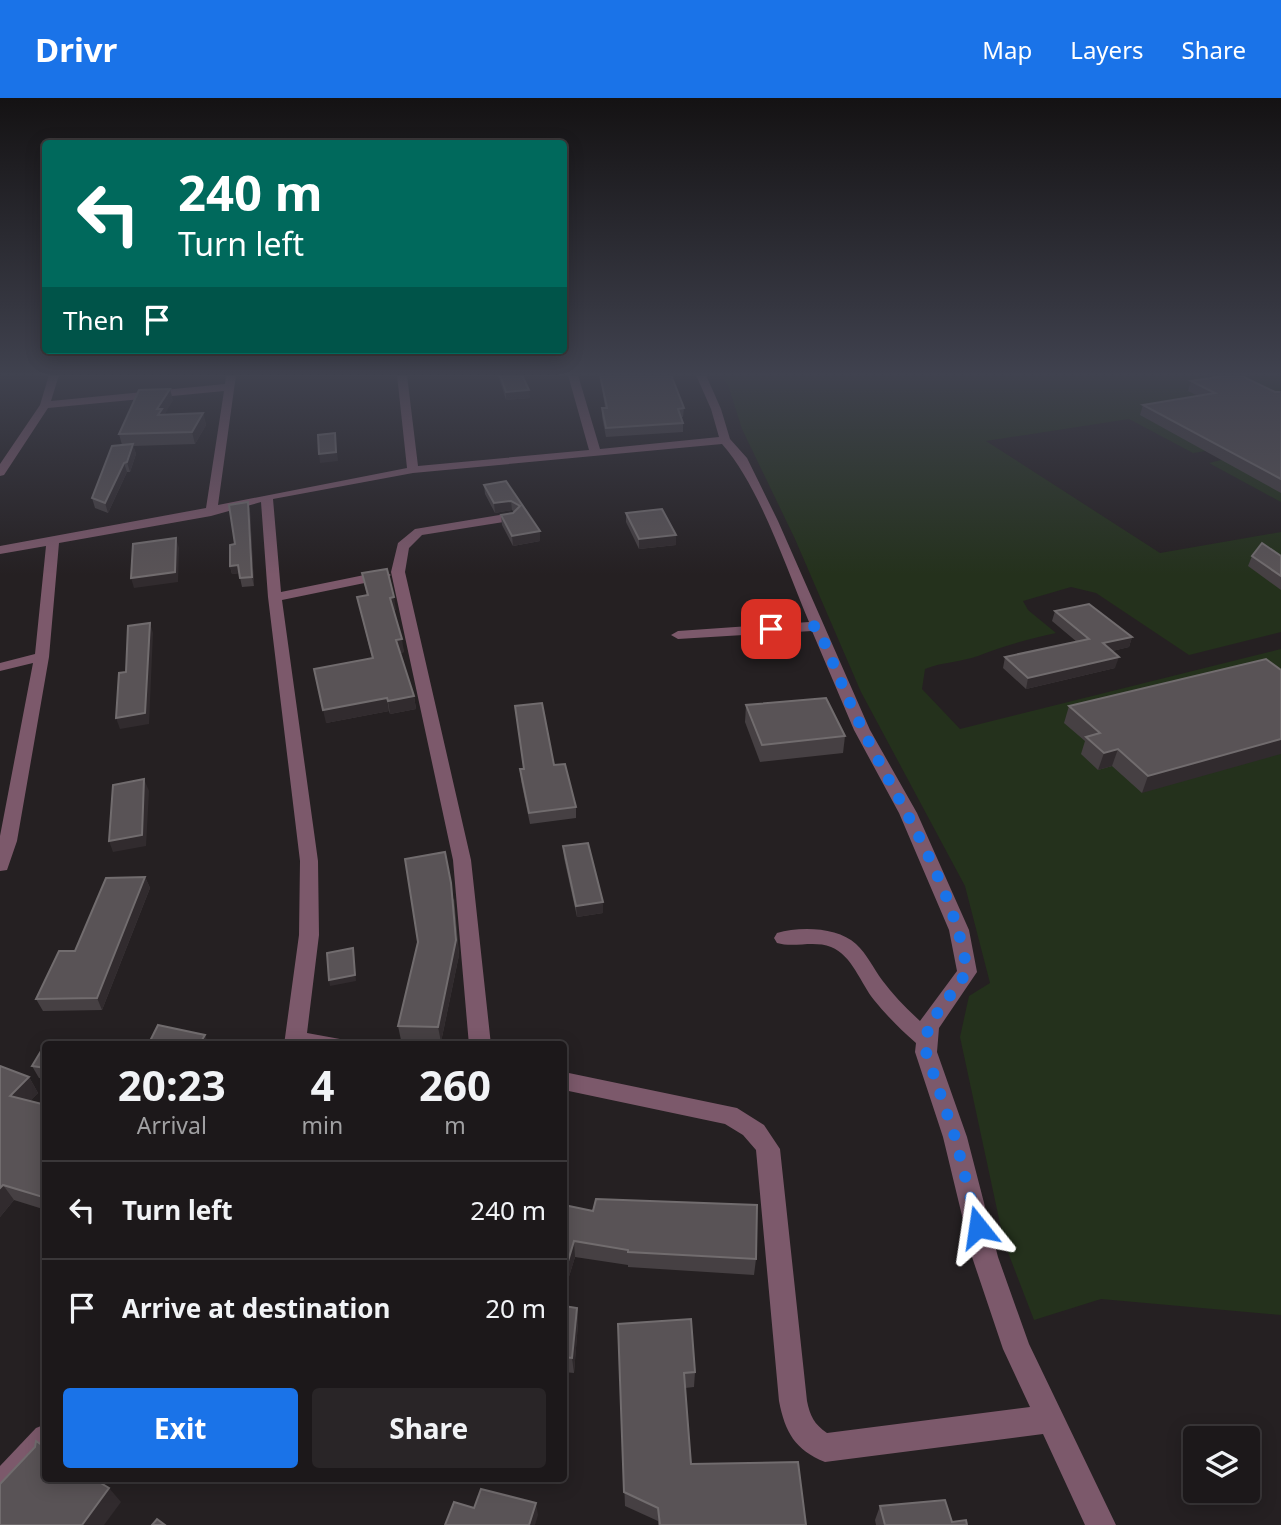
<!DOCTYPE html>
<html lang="en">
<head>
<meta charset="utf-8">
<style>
  :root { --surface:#1c181a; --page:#292527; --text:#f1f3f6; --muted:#a0a0a2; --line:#3a3739; --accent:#1a73e8 }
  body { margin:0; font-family:"Noto Sans",sans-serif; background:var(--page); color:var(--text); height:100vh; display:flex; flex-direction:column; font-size:26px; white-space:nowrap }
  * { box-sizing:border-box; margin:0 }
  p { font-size:23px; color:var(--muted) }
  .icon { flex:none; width:38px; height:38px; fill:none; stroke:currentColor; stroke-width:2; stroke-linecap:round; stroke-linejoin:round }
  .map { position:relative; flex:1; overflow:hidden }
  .drawer { position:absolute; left:42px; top:943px; width:525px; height:441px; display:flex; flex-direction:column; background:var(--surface); border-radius:7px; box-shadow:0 4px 18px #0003,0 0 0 2px var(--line) }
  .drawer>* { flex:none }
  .hud { position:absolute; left:42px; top:42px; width:525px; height:214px; border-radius:7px; box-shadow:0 4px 18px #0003,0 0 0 2px var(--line); background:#00695c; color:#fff; overflow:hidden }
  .buttons { position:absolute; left:1183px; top:1328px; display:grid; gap:14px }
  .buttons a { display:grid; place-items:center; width:77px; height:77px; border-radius:7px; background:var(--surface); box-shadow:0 4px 18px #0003,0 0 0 2px var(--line); font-size:35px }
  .pin { position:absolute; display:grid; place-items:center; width:60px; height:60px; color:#fff; margin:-30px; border-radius:14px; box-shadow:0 4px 10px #0006 }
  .me { position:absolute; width:77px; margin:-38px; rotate:345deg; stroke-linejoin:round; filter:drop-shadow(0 0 5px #0008) }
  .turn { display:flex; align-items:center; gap:24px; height:147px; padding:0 21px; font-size:32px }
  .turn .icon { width:91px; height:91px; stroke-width:2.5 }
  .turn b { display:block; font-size:49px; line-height:60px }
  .then { display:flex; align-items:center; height:66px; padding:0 21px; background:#0003; gap:14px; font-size:26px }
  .eta { display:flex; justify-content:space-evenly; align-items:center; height:119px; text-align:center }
  .eta b { font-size:42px; font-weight:700; line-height:49px }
  .action { display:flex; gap:14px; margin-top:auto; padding:14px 21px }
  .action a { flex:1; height:80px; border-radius:7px; background:var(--accent); color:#fff; font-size:28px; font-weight:700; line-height:80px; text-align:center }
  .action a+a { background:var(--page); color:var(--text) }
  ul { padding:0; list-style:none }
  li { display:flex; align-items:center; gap:21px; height:98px; padding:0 21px; border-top:2px solid var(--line) }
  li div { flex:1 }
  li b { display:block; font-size:26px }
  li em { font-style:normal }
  header { display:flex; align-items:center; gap:42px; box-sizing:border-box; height:98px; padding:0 35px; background:var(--accent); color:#fff }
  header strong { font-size:33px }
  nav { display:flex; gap:38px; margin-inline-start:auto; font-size:24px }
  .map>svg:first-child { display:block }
  .green { fill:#24311c }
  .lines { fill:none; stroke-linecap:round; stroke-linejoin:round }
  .minor { fill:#7c596b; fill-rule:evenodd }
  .wall { fill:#464043 }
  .shaded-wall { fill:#312b2e }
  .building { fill:#595356; stroke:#716c6e; stroke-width:2 }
  .route { stroke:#1a73e8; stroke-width:12; stroke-dasharray:0 21.6 }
</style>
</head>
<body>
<header>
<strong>Drivr</strong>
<nav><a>Map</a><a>Layers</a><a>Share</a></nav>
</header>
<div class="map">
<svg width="1281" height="1427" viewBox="0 0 1281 1427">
  <rect width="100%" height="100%" fill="#252022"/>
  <g class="green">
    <path d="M721 277H1281V304L1236 284 1186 292 1208 303 1238 348 1193 355 1129 321 986 343 1160 455 1281 434V534L1189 557 1096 495 1071 489 1023 503 1028 512 1056 535C1029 541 1003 548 978 558 961 564 942 564 925 571L922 591 960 631 1281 551V1217L1101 1201 1034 1222 1004 1144 960 939 969 898 990 885 965 788 861 594 795 441 742 331 728 287Z"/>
    <path d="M1250 355 1281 371V404L1209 365Z"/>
  </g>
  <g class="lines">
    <g class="minor">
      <path d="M49 277H59L51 303 225 286 226 277H236L218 407 407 370 397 277H407L418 368 589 352 568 277H578L600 351 719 339 711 311 696 277H706L721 311 730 341 747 360 778 423 870 632 917 715 969 832 977 874 939 930 937 954 967 1039 998 1159 1029 1246 1116 1427H1085L1043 1336 825 1364C795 1352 785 1334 779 1303L756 1052 743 1037 725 1026 564 992V974L737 1010 764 1027 780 1051 807 1303C810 1318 814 1326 827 1335L1030 1309 1003 1251 972 1159 943 1039 915 954 916 945C901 932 887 918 874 902 861 886 852 857 831 849 814 842 794 850 777 845L774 840 777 835C800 828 838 829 856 846 867 856 874 871 882 882 893 897 906 910 920 923L957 873 949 832 899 715 854 632 812 533 678 541 671 537 678 533 809 524C786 470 760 389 722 346L413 375 273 401 281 494 384 473 391 477 384 481 282 502 318 763 319 837 307 935 340 941 343 947H284L299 837 300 763 268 499 261 404 211 418 59 445 49 559 17 743 7 772 0 773V738L33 565 0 573V565L35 556 46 448 0 456V448L206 410 224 293 48 310 4 377 0 378V366L40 307Z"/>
      <path d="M512 415 518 419 516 422 422 437 409 450 405 474 471 762 491 947H469L453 762 391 474 398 445 415 431Z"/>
      <path d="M46 1326V1362L10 1400 0 1405V1368L36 1330Z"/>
    </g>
  </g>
  <g class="wall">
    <path d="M498 277H526L523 278 530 300 506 302Z"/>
    <path d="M600 277H671L684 310 683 319H681L683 325V334L606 339 602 319V310H605Z"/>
    <path d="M1191 283 1275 294H1281V395L1140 317 1143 307 1198 298 1188 293Z"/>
    <path d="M173 302 164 316 203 315 206 327 195 346 133 348 136 356 130 374H127L108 415 95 410 92 400 122 347 119 336Z"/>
    <path d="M506 383 540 443 513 448 502 427 501 417 513 415 514 414 512 412 495 415 485 396 484 387Z"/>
    <path d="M248 404 250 413 254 488 242 489 239 475 232 476 230 468 235 446Z"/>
    <path d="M626 415 676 437V447L639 451 626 424Z"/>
    <path d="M1252 458H1281V492L1248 468Z"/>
    <path d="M362 475 396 512H393L404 554 400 555 414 598 416 611 390 616 389 613 326 625 372 560 357 499 367 498Z"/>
    <path d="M1055 513 1132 539 1129 549 1112 553 1115 570 1026 591 1003 570 1005 559 1077 544 1052 523Z"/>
    <path d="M1266 561 1142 695 1112 668 1098 672 1081 656 1085 643 1064 625 1069 608Z"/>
    <path d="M746 607 845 638 843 655 760 664 745 624Z"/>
    <path d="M515 608 554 667 576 709V720L530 726 521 683 520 671H524Z"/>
    <path d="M563 748 603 815 577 819 564 760Z"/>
    <path d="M145 779 150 790 102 912 43 913 36 901 75 853Z"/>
    <path d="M454 800 459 857 441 944 401 942 398 928Z"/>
    <path d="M46 948V981L39 980 32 968Z"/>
    <path d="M0 968 29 979 38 995 30 1003 46 1007V1112L14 1102 0 1119Z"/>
    <path d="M564 1107 756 1161 754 1177 628 1169V1167L575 1159 567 1185H564Z"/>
    <path d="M564 1208 577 1210 578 1225 574 1275 564 1274Z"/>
    <path d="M618 1226 695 1274 694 1289 685 1290 691 1366 806 1427H658V1423L625 1408Z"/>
    <path d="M880 1408 952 1424 967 1427H876L875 1422Z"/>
  </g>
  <g class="shaded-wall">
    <path d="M170 291 173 302 164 318 158 317 157 311Z"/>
    <path d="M529 292 530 300 506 302V294Z"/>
    <path d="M203 315 206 327 195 346 192 334Z"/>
    <path d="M335 335 338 363 320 365 319 356Z"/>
    <path d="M133 346 136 356 130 374 127 364Z"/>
    <path d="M124 365 127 374 108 415 105 405Z"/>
    <path d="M511 403 512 412 495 415 494 405Z"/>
    <path d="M248 404 250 413 254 488 252 479Z"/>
    <path d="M540 433V443L513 448 512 438Z"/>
    <path d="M676 437V447L639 451V441Z"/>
    <path d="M176 440 179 450 178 484 134 490 131 480Z"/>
    <path d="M238 467 240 475 232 476 230 468Z"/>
    <path d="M394 499 396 512 392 513 390 500Z"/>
    <path d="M150 525 153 535 149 626 120 631 116 620Z"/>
    <path d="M1132 539 1129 549 1100 556 1103 545Z"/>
    <path d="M402 541 404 554 398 555 396 542Z"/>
    <path d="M1119 559 1115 570 1026 591 1028 580Z"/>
    <path d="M414 598 416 611 390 616 388 603Z"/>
    <path d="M387 600 389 613 326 625 323 612Z"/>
    <path d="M1281 641V656L1142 695 1148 678Z"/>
    <path d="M1118 651 1112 668 1098 672 1104 655Z"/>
    <path d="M144 681 149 693 146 748 113 754 109 743Z"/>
    <path d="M145 779 150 790 102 912 97 900Z"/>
    <path d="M451 785 459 857 441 944 438 929Z"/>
    <path d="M603 804V815L577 819 576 808Z"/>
    <path d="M353 850 356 883 330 888 329 882Z"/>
    <path d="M205 937 209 947H199Z"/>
    <path d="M29 979 38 995 20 1014 10 998Z"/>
    <path d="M3 1087 14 1102 0 1119V1090Z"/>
    <path d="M574 1143 575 1159 567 1185 566 1170Z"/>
    <path d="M577 1210 578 1225 574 1275 572 1260Z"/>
    <path d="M109 1390 121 1404 104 1427H82Z"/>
    <path d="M536 1405 538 1417 535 1427H529Z"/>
  </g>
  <g class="building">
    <path d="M500 277H522L529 292 506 294Z"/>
    <path d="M600 277H671L684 310 678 311 683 325 606 330 602 310H607Z"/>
    <path d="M1230 277H1240L1275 294H1281V381L1143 307 1215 295 1191 283Z"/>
    <path d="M170 291 157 311H162L158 317 203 315 192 334 119 336 139 292Z"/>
    <path d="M335 335 336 354 319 356 318 337Z"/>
    <path d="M133 346 127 364 124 365 105 405 92 400 112 348Z"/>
    <path d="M506 383 540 433 512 438 501 417 513 415 520 408 511 403 494 405 484 387Z"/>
    <path d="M248 404 252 479 240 480 238 467 230 468V447L235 446 229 407Z"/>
    <path d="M662 411 676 437 639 441 626 415Z"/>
    <path d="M176 440 175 474 131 480 133 446Z"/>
    <path d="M1262 445 1281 458V478L1252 458Z"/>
    <path d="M387 471 394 499 390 500 402 541 396 542 414 598 388 603 387 600 323 612 314 571 373 560 357 499 368 497 362 475Z"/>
    <path d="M1089 506 1132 539 1103 545 1119 559 1028 580 1005 559 1089 541 1055 513Z"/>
    <path d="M150 525 145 615 116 620 119 575 126 574 128 528Z"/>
    <path d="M1266 561 1281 572V641L1148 678 1118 651 1104 655 1086 639 1100 635 1069 608Z"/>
    <path d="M826 600 845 638 762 647 746 607Z"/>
    <path d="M542 605 554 667 565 666 576 709 529 715 520 671H524L515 608Z"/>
    <path d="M144 681 142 737 109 743 113 687Z"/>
    <path d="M588 745 603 804 576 808 563 748Z"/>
    <path d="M445 754 451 785 456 842 438 929 398 928 418 844 405 761Z"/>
    <path d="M145 779 97 900 36 901 59 853H75L106 780Z"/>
    <path d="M353 850 355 877 329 882 327 855Z"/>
    <path d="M158 927 205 937 199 947H148Z"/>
    <path d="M44 948H46V970L32 968Z"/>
    <path d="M0 968 29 979 10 998 46 1007V1100L3 1087 0 1090Z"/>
    <path d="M596 1101 757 1107 756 1161 628 1154V1152L574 1143 566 1170 564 1169V1107L593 1113Z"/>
    <path d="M564 1208 577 1210 572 1260 564 1259Z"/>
    <path d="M691 1221 695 1274 684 1275 691 1366 798 1364 806 1427H660L658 1410 624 1394 618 1226Z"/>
    <path d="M36 1343 46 1350V1381H94L109 1390 82 1427H0V1386L35 1349Z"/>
    <path d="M481 1391 536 1405 529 1427H445L454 1404 474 1410Z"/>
    <path d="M945 1402 952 1424 966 1422 967 1427H885L880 1408Z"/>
    <path d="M157 1421 165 1427H152Z"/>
  </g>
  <linearGradient id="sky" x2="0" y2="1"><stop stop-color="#141213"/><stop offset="0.58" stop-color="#40424f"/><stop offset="1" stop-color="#40424f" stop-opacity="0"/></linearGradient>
  <rect width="1281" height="477" fill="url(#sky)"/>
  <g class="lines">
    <path class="route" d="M771 531 817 528C833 563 846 599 863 632 900 708 955 789 967 874L928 928 926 954 955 1039 978 1129"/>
  </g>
</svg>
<div class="buttons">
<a><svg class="icon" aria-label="layers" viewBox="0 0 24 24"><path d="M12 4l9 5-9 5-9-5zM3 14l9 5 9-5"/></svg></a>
</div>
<div class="pin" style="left:771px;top:531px;background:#d93025"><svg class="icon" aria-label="arrive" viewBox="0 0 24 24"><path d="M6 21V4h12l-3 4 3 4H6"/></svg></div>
<svg class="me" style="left:978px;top:1129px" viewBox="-20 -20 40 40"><path d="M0-17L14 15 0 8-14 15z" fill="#1a73e8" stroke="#fff" stroke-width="4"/></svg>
<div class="hud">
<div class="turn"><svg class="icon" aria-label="left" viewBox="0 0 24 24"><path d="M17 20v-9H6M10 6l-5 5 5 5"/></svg><div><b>240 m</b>Turn left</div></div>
<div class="then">Then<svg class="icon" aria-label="arrive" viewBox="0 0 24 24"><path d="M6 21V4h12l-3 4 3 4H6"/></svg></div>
</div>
<section class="drawer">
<div class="eta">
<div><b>20:23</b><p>Arrival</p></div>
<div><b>4</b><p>min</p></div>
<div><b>260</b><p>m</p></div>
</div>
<ul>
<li><svg class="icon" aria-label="left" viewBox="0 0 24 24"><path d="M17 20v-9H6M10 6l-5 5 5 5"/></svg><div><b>Turn left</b></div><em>240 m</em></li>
<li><svg class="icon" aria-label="arrive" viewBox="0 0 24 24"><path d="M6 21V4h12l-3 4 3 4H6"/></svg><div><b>Arrive at destination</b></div><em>20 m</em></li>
</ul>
<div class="action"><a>Exit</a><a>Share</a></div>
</section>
</div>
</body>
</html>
